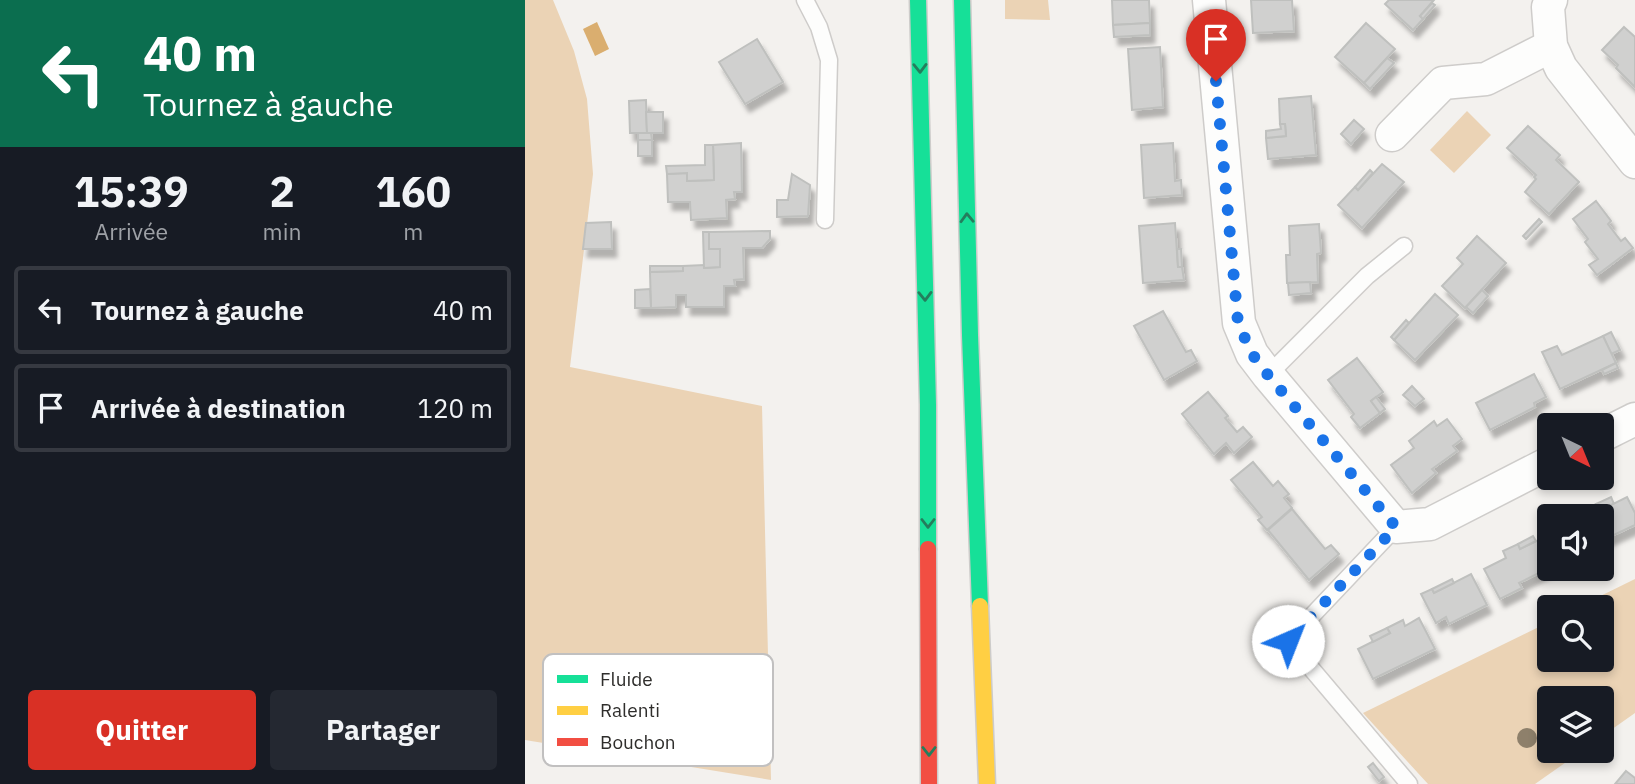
<!DOCTYPE html>
<html lang="fr">
<head>
<meta charset="utf-8">
<style>
  :root { --surface:#171b24; --page:#242831; --text:#f1f3f6; --muted:#9ea1a6; --line:#363941; --accent:#d93025 }
  body { margin:0; font-family:"IBM Plex Sans",sans-serif; background:var(--page); color:var(--text); height:100vh; display:flex; flex-direction:column; font-size:26px; white-space:nowrap }
  * { box-sizing:border-box; margin:0 }
  p { font-size:23px; color:var(--muted) }
  .icon { flex:none; width:38px; height:38px; fill:none; stroke:currentColor; stroke-width:2; stroke-linecap:round; stroke-linejoin:round }
  .map { position:relative; flex:1; overflow:hidden }
  .drawer { display:flex; flex-direction:column; background:var(--surface); width:525px }
  .drawer>* { flex:none }
  .hud { background:#0b6e4f; color:#fff; overflow:hidden }
  .needle { width:46px; rotate:137deg }
  .controls { position:absolute; left:1012px; top:413px; display:grid; gap:14px }
  .controls a { display:grid; place-items:center; width:77px; height:77px; border-radius:7px; background:var(--surface); box-shadow:0 4px 10px #0003; font-size:35px }
  .pin { position:absolute; display:grid; place-items:center; width:60px; height:60px; color:#fff; margin:-72px -30px; border-radius:50% 50% 50% 0; rotate:-45deg; box-shadow:0 0 7px #0007 }
  .pin .icon { rotate:45deg }
  .me { position:absolute; width:77px; margin:-38px; rotate:44deg; stroke-linejoin:round; filter:drop-shadow(0 0 5px #0008) }
  .turn { display:flex; align-items:center; gap:24px; height:147px; padding:0 28px; font-size:32px }
  .turn .icon { width:91px; height:91px; stroke-width:2.5 }
  .turn b { display:block; font-size:49px; line-height:60px }
  .eta { display:flex; justify-content:space-evenly; align-items:center; height:119px; text-align:center }
  .eta b { font-size:42px; font-weight:800; line-height:49px }
  .cta { display:flex; gap:14px; margin-top:auto; padding:14px 28px }
  .cta a { flex:1; height:80px; border-radius:7px; background:var(--accent); color:#fff; font-size:28px; font-weight:800; line-height:80px; text-align:center }
  .cta a+a { background:var(--page); color:var(--text) }
  ul { padding:0; list-style:none }
  li { display:flex; align-items:center; gap:21px; height:88px; margin:0 14px 10px; padding:0 14px; border:4px solid var(--line); border-radius:7px }
  li div { flex:1 }
  li b { display:block; font-size:26px }
  li em { font-style:normal }
  main { display:flex; flex:1; min-height:0 }
  .map>svg:first-child { display:block }
  .green { fill:#ebd3b5 }
  .water { fill:#daae6f }
  .building { fill:#d0d0cf; stroke:#bfc0be; stroke-width:2; filter:url(#shadow) }
  .lines { fill:none; stroke-linecap:round; stroke-linejoin:round }
  .lane-casing { stroke:#ceccca; stroke-width:19 }
  .street-casing { stroke:#ceccca; stroke-width:35 }
  .fast-casing { stroke:#cdccca; stroke-width:19 }
  .slow-casing { stroke:#cdccca; stroke-width:19 }
  .jam-casing { stroke:#cdccca; stroke-width:19 }
  .lane { stroke:#fdfdfc; stroke-width:16 }
  .street { stroke:#fdfdfc; stroke-width:32 }
  .fast { stroke:#16e098; stroke-width:16 }
  .slow { stroke:#ffcf43; stroke-width:16 }
  .jam { stroke:#f24e42; stroke-width:16 }
  .tree { fill:#8e806b }
  .oneway { stroke:#247e5d }
  .route { stroke:#1a73e8; stroke-width:12; stroke-dasharray:0 21.6 }
  .key { fill:#fff; stroke:#c1c0c0; stroke-width:2 }
  .key-label { font-size:19px; fill:#2f2e2c }
</style>
</head>
<body>
<main>
<section class="drawer">
<div class="hud">
<div class="turn"><svg class="icon" aria-label="left" viewBox="0 0 24 24"><path d="M17 20v-9H6M10 6l-5 5 5 5"/></svg><div><b>40 m</b>Tournez à gauche</div></div>
</div>
<div class="eta">
<div><b>15:39</b><p>Arrivée</p></div>
<div><b>2</b><p>min</p></div>
<div><b>160</b><p>m</p></div>
</div>
<ul>
<li><svg class="icon" aria-label="left" viewBox="0 0 24 24"><path d="M17 20v-9H6M10 6l-5 5 5 5"/></svg><div><b>Tournez à gauche</b></div><em>40 m</em></li>
<li><svg class="icon" aria-label="arrive" viewBox="0 0 24 24"><path d="M6 21V4h12l-3 4 3 4H6"/></svg><div><b>Arrivée à destination</b></div><em>120 m</em></li>
</ul>
<div class="cta"><a>Quitter</a><a>Partager</a></div>
</section>
<div class="map">
<svg width="1110" height="784" viewBox="0 0 1110 784">
  <defs>
    <filter id="shadow"><feDropShadow dx="4.5" dy="8" stdDeviation="2" flood-color="#0004"/></filter>
  </defs>
  <rect width="100%" height="100%" fill="#f3f1ee"/>
  <g class="green">
    <path d="M0 0H28L49 51 62 99 68 174 45 367 237 406 246 780 0 740Z"/>
    <path d="M480 0H523L525 20 480 19Z"/>
    <path d="M942 111 966 135 929 173 905 150Z"/>
    <path d="M1110 579V713L1076 737V698H1024V751H1057L1010 784H903L838 713 1024 622V660H1076V607H1053Z"/>
  </g>
  <path class="water" d="M72 22 84 49 70 56 58 29Z"/>
  <g class="building">
    <path d="M587 0H624L625 23 588 25Z"/>
    <path d="M726 0H767L769 31 728 33Z"/>
    <path d="M864 0H909L895 16 898 19 888 30 860 4Z"/>
    <path d="M907 3 910 5 898 19 895 16Z"/>
    <path d="M625 23V35L589 37 588 25Z"/>
    <path d="M841 23 870 49 839 83 810 57Z"/>
    <path d="M1099 27 1110 37V87L1091 68 1093 65 1077 50Z"/>
    <path d="M232 39 258 82 220 104 194 62Z"/>
    <path d="M635 47 638 107 607 110 603 49Z"/>
    <path d="M862 58 869 63 845 89 839 83Z"/>
    <path d="M786 96 791 155 743 159 741 138 761 136 760 124H755L754 99Z"/>
    <path d="M121 100 122 133H105L104 101Z"/>
    <path d="M121 112H138V133H122Z"/>
    <path d="M829 120 839 129 826 144 816 134Z"/>
    <path d="M755 124H760L761 136 741 138V131L756 129Z"/>
    <path d="M1003 126 1035 155 1031 160 1054 182 1024 214 1000 192 1011 179 1009 177 1011 175 982 148Z"/>
    <path d="M113 133H126L127 140H113Z"/>
    <rect x="113" y="140" width="14" height="16"/>
    <path d="M216 143 217 192H209L210 199 201 200 202 218 166 220 165 202H143L142 174 162 173V181L189 180 188 145Z"/>
    <path d="M648 143 650 181 656 180 657 195 619 198 616 145Z"/>
    <path d="M180 145H188L189 180 162 181V173L142 174 141 166 180 165Z"/>
    <path d="M857 164 879 182 837 228 813 205 830 187 833 190Z"/>
    <path d="M845 170 848 173 833 190 830 187Z"/>
    <path d="M267 174 285 185 283 216 252 217V200H263Z"/>
    <path d="M1071 201 1086 221 1083 224 1096 241 1100 238 1108 248 1072 275 1064 265 1073 259 1060 242 1063 239 1048 219Z"/>
    <path d="M1014 219 1017 222 1001 239 998 236Z"/>
    <path d="M86 222 87 249H58L61 223Z"/>
    <path d="M650 223 653 267H657L659 280 618 283 614 226Z"/>
    <path d="M794 224 796 253 792 254 793 282 762 283 761 255H765L764 226Z"/>
    <path d="M245 231V239L237 248H218L219 279 209 280 210 286H199V307H161V295H151V307L126 308 125 272 158 271V266L179 265V268L195 267V249H184V232Z"/>
    <path d="M178 232H184V249H195V267L179 268Z"/>
    <path d="M952 236 981 263 940 308 917 286 938 264 932 258Z"/>
    <path d="M652 249H656L657 267H653Z"/>
    <path d="M125 266H158V271L125 272Z"/>
    <path d="M785 282 786 293 764 295 763 283Z"/>
    <path d="M125 289 126 308H110V290Z"/>
    <path d="M957 290 963 296 948 313 941 307Z"/>
    <path d="M910 294 933 315 890 360 869 340Z"/>
    <path d="M638 311 661 352 666 350 672 361 639 380 609 326Z"/>
    <path d="M881 320 884 323 869 340 866 337Z"/>
    <path d="M1086 332 1095 350 1086 354 1078 336Z"/>
    <path d="M1078 336 1091 363 1035 389 1017 352 1032 346 1037 355Z"/>
    <path d="M832 358 858 392 846 401 855 413 835 428 826 417 829 414 803 380Z"/>
    <path d="M1091 363 1093 368 1079 374 1077 370Z"/>
    <path d="M1009 374 1021 397 1009 403 1010 407 965 430 951 403Z"/>
    <path d="M887 386 899 399 890 406 878 395Z"/>
    <path d="M683 392 703 416 700 418 712 432 718 427 727 437 709 453 701 443 689 454 657 414Z"/>
    <path d="M851 397 860 409 855 413 846 401Z"/>
    <path d="M922 419 937 439 928 446 932 451 907 469 911 473 887 493 866 465 889 448 884 441 909 421 912 426Z"/>
    <path d="M728 462 748 486 753 481 764 494 759 498 767 508 742 530 733 520 737 517 706 480Z"/>
    <path d="M1086 497 1089 504 1074 511 1071 504Z"/>
    <path d="M1102 497 1110 513V525L1076 541V516H1060L1057 511 1071 504 1074 511Z"/>
    <path d="M767 509 800 549 806 545 814 554 784 580 743 530Z"/>
    <path d="M1024 535V568L994 583 997 588 975 599 959 569 981 558 978 551 993 544 995 549Z"/>
    <path d="M1008 536 1011 541 995 549 993 544Z"/>
    <path d="M946 574 962 605 924 624 921 617 911 623 896 594 907 589 909 593Z"/>
    <path d="M927 579 929 583 909 593 907 589Z"/>
    <path d="M894 618 910 649 848 679 833 649 865 633 862 628 878 620 880 626Z"/>
    <path d="M862 628 865 633 848 642 845 636Z"/>
    <path d="M848 763 859 777 854 781 843 767Z"/>
    <path d="M1101 771 1110 778V784H1090Z"/>
  </g>
  <g class="lines">
    <g class="lane-casing">
      <g id="lane">
        <path d="M280 0 294 27 304 60 300 220"/>
        <path d="M743 375 842 276 879 246"/>
        <path d="M871 527 763 641 884 784"/>
      </g>
    </g>
    <g class="street-casing">
      <g id="street">
        <path d="M684 0 714 323 727 354 743 375 871 527 905 524 1024 463"/>
        <path d="M1026 0 1023 7 1026 46 1036 68 1110 162"/>
        <path d="M867 135 918 83 961 79 1026 46"/>
        <path d="M1076 436 1110 419"/>
      </g>
    </g>
    <g class="fast-casing">
      <g id="fast">
        <path d="M393 0 403 405V549"/>
        <path d="M437 0 445 335 455 606"/>
      </g>
    </g>
    <g class="slow-casing">
      <path id="slow" d="M455 606 462 784"/>
    </g>
    <g class="jam-casing">
      <path id="jam" d="M403 549 404 784"/>
    </g>
    <use href="#lane" class="lane"/>
    <use href="#street" class="street"/>
    <use href="#fast" class="fast"/>
    <use href="#slow" class="slow"/>
    <use href="#jam" class="jam"/>
  </g>
  <circle class="tree" cx="1002" cy="738" r="10"/>
  <defs><path id="oneway-chevron" d="M-2-3.5L2.5 0L-2 3.5" fill="none" stroke-width="1.6" stroke-linecap="round" stroke-linejoin="round" transform="scale(1.75)"/></defs>
  <g class="oneway">
    <use href="#oneway-chevron" transform="translate(395 68) rotate(89)"/>
    <use href="#oneway-chevron" transform="translate(442 218) rotate(-92)"/>
    <use href="#oneway-chevron" transform="translate(400 296) rotate(89)"/>
    <use href="#oneway-chevron" transform="translate(403 523) rotate(90)"/>
    <use href="#oneway-chevron" transform="translate(404 751) rotate(90)"/>
  </g>
  <g class="lines">
    <path class="route" d="M691 81 713 323 727 354 743 375 871 527 763 641"/>
  </g>
  <rect x="18" y="654" width="230" height="112" rx="10" class="key"/>
  <rect x="32" y="675" width="31" height="8" fill="#16e098"/>
  <rect x="32" y="706" width="31" height="9" fill="#ffcf43"/>
  <rect x="32" y="738" width="31" height="8" fill="#f24e42"/>
  <g class="key-label">
    <text x="75" y="686">Fluide</text>
    <text x="75" y="717">Ralenti</text>
    <text x="75" y="749">Bouchon</text>
  </g>
</svg>
<div class="controls">
<a><svg class="needle" viewBox="-14 -14 28 28"><path d="M0-13l5 13h-10z" fill="#e53935"/><path d="M0 13l5-13h-10z" fill="#9ea1a6"/></svg></a>
<a><svg class="icon" aria-label="sound" viewBox="0 0 24 24"><path d="M4 9h4l5-4v14l-5-4H4zM17 9q2 3 0 6"/></svg></a>
<a><svg class="icon" aria-label="search" viewBox="0 0 24 24"><circle cx="10" cy="10" r="6"/><path d="M15 15l6 6"/></svg></a>
<a><svg class="icon" aria-label="layers" viewBox="0 0 24 24"><path d="M12 4l9 5-9 5-9-5zM3 14l9 5 9-5"/></svg></a>
</div>
<div class="pin" style="left:691px;top:81px;background:#d93025"><svg class="icon" aria-label="arrive" viewBox="0 0 24 24"><path d="M6 21V4h12l-3 4 3 4H6"/></svg></div>
<svg class="me" style="left:763px;top:641px" viewBox="-20 -20 40 40"><circle r="19" fill="#fff"/><path d="M0-13L10 11 0 6-10 11z" fill="#1a73e8"/></svg>
</div>
</main>
</body>
</html>
